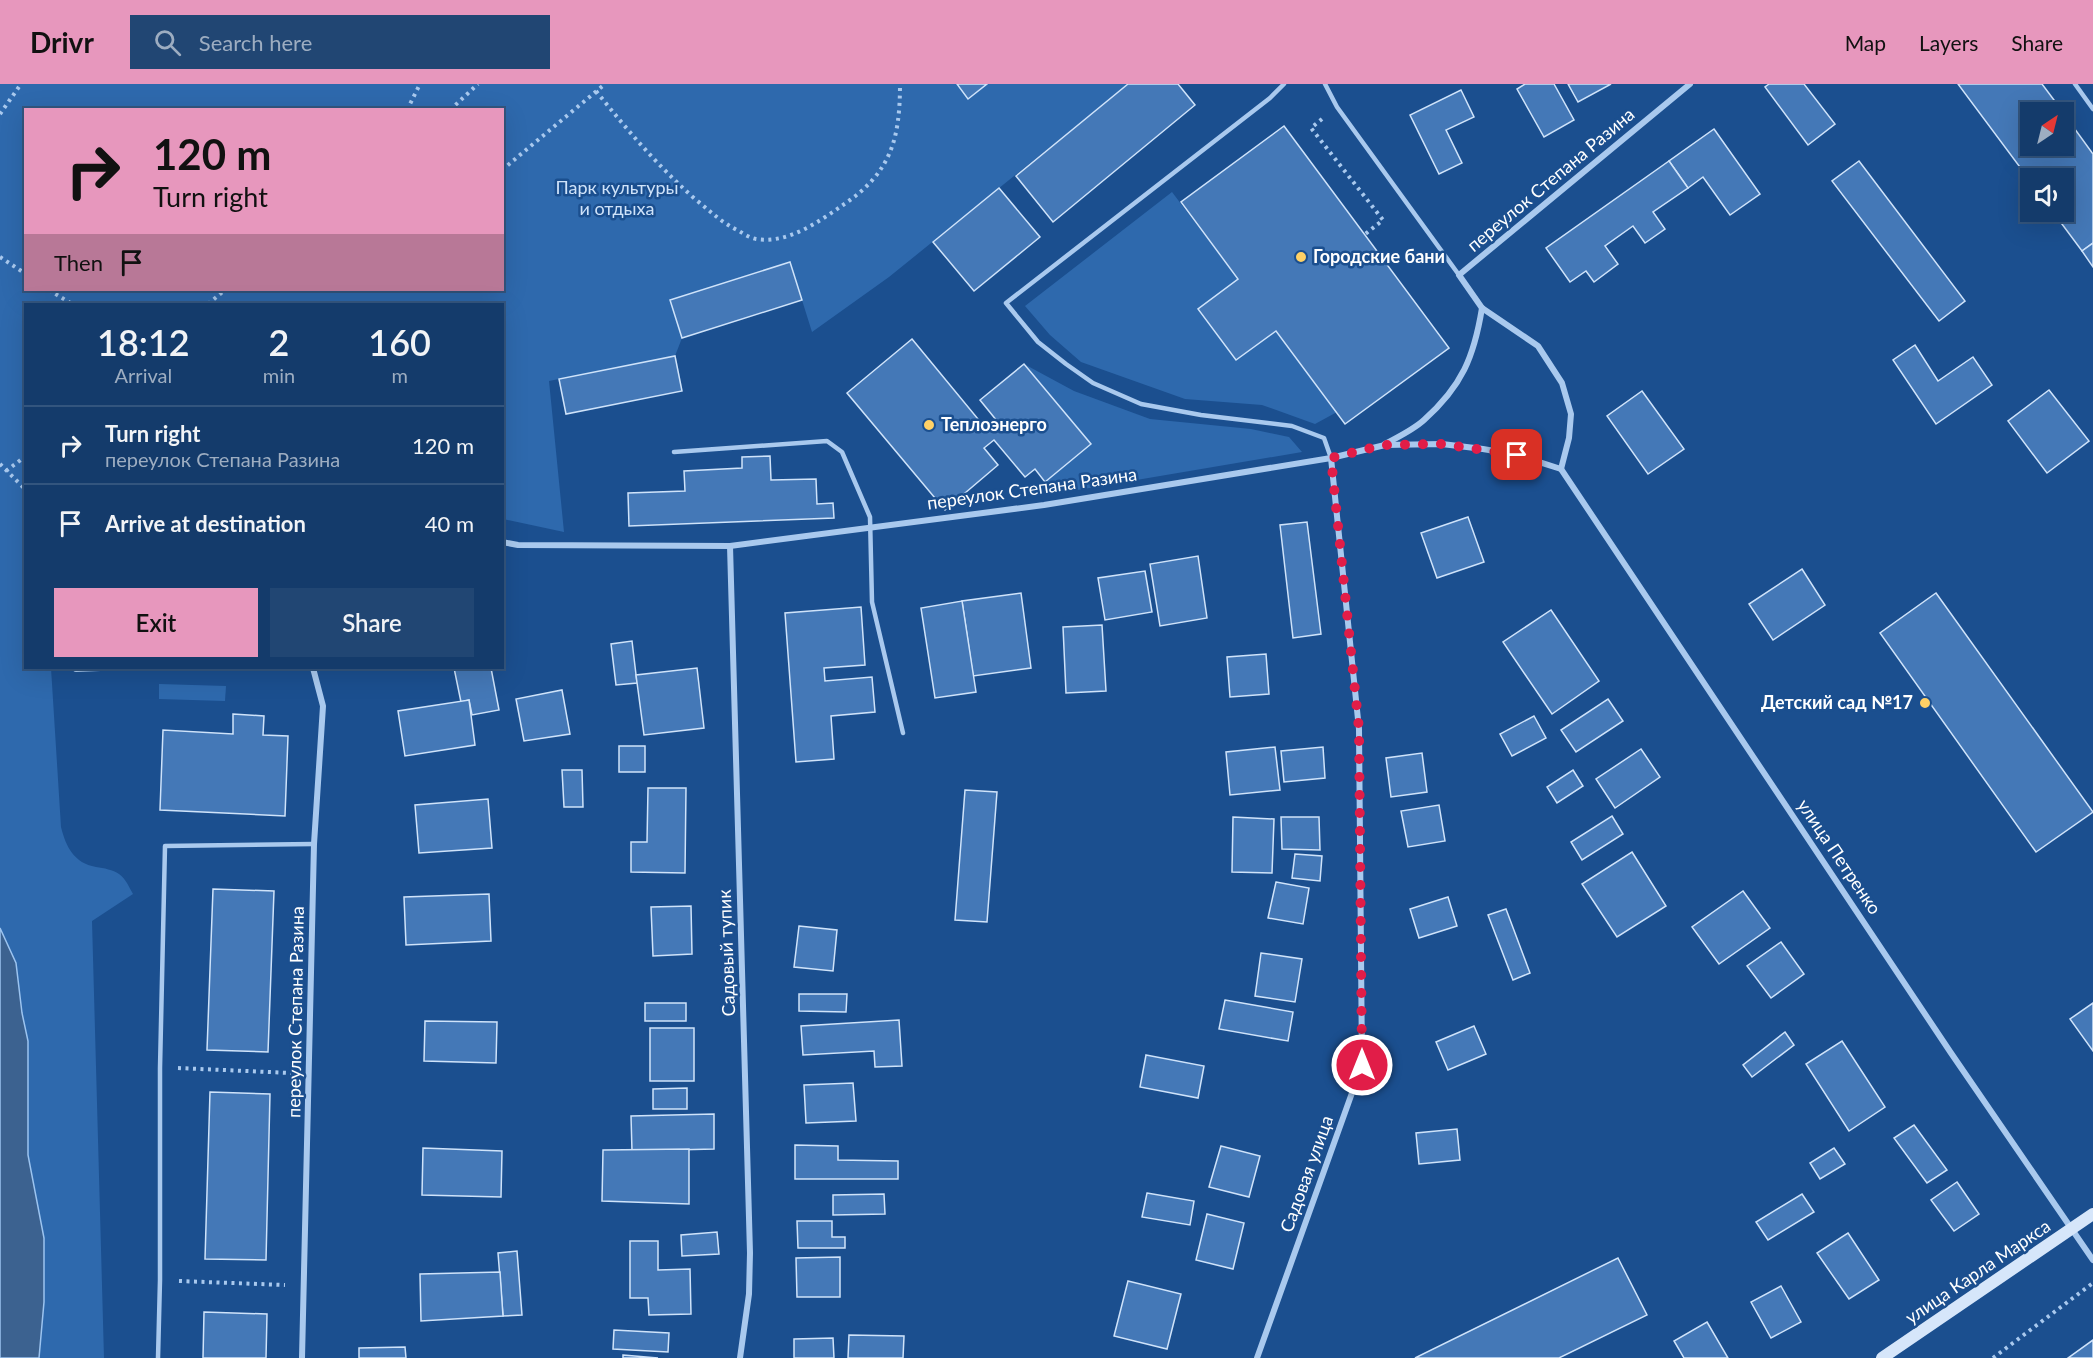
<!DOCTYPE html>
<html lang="en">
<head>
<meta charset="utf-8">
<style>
  :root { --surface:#143b6b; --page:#214673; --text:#f1f3f6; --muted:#9dadc1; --line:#33557e; --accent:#e797bd }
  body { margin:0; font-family:Lato,sans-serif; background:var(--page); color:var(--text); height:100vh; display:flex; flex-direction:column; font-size:22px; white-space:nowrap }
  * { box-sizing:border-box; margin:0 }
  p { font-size:20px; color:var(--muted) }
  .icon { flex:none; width:33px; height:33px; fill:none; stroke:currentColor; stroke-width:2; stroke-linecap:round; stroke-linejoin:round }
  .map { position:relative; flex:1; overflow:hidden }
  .side { position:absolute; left:24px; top:219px; width:480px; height:366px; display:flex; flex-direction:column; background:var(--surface); border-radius:0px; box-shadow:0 6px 24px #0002,0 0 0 2px var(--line) }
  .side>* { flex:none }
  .hud { position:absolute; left:24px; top:24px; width:480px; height:183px; border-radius:0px; box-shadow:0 6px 24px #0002,0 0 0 2px var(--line); background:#e797bd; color:#111; overflow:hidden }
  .needle { width:39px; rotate:35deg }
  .buttons { position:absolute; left:2020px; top:18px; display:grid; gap:12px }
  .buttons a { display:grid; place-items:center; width:54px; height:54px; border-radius:0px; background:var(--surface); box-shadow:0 6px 24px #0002,0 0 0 2px var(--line); font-size:30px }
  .pin { position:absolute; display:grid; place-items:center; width:51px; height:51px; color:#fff; margin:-26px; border-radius:12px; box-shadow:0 3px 9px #0006 }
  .me { position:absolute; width:66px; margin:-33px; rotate:0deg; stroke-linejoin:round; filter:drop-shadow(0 0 4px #0008) }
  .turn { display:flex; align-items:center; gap:21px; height:126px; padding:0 30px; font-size:27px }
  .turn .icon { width:78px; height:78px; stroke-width:2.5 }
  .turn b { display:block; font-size:42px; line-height:51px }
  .then { display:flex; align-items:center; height:57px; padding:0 30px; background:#0003; gap:12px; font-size:22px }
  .eta { display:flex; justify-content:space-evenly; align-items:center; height:102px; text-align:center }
  .eta b { font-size:36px; font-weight:600; line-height:42px }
  .cta { display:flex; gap:12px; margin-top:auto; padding:12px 30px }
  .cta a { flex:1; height:69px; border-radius:0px; background:var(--accent); color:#111; font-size:24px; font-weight:600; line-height:69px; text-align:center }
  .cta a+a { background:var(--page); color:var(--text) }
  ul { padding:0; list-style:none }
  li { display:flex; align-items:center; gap:18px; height:78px; padding:0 30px; border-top:2px solid var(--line) }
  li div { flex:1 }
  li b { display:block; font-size:22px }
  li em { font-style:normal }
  header { display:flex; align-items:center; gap:36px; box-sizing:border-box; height:84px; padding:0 30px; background:var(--accent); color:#111 }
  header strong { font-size:28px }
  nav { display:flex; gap:33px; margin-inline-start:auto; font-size:21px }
  .search { width:420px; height:54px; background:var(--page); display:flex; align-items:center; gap:15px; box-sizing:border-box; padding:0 21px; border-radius:0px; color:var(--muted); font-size:22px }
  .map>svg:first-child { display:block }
  .green { fill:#2e69ad; fill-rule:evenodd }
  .water { fill:#3c6290; stroke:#9cc4f0; stroke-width:1.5 }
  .building { fill:#4478b7; stroke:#cfe3fa; stroke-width:1.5 }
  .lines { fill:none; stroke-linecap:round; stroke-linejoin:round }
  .path { stroke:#a9c9ee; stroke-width:4; stroke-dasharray:3 4.5; stroke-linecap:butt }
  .lane { stroke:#a9c9ee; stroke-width:4.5 }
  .street { stroke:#a9c9ee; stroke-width:6 }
  .secondary { stroke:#d6e6fa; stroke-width:12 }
  .route { stroke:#e11d48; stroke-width:10; stroke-dasharray:0 18 }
  .poi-dot { fill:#ffd166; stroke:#1b4f8f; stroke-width:2 }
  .labels { text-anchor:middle; stroke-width:5; stroke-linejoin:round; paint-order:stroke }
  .street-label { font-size:18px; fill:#fff; stroke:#1b4f8f }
  .park-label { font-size:18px; fill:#cfe3fa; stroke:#1b4f8f }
  .poi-label { font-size:18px; font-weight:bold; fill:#fff; stroke:#1b4f8f; text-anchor:start }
</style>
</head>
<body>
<header>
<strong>Drivr</strong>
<div class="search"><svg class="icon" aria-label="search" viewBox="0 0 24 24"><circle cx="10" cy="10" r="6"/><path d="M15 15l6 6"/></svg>Search here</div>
<nav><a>Map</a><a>Layers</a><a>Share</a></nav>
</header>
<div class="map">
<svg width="2093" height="1274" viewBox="0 0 2093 1274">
  <rect width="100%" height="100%" fill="#1b4f8f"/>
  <g class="green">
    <path d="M0 0H1128L889 193 812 248 790 178 671 216 682 254 675 272 549 297 564 448 503 435 502 220H26V584H51L61 743C66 763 74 779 96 783 104 784 113 786 119 790 126 795 129 803 133 810L92 837 104 1274H39L44 1218V1154L28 1071V957L22 929 16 879 0 844ZM26 26H502V206H26Z"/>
    <path d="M1172 108 1238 195 1198 225 1276 247 1337 328 1315 340 1262 321 1185 315 1081 278 1050 251 1025 222Z"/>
    <path d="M1024 280 1074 307 1150 335 1251 345 1289 353 1302 368 1054 410 1045 398 1090 360Z"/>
    <path d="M159 600 226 602 225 617 159 615Z"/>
  </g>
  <path class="water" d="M0 844 16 879 22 929 28 957V1071L44 1154V1218L39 1274H0Z"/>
  <g class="building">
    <path d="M957 0H987L968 15Z"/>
    <path d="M1128 0H1178L1195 21 1053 138 1016 92Z"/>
    <path d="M1525 0H1554L1574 36 1544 53 1517 5Z"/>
    <path d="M1568 0H1611L1578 18Z"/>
    <path d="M1769 0H1804L1835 40 1808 61 1765 3Z"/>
    <path d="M1958 0H2042L2063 28H2031V62H2064V30L2093 70V159L2082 167 2053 128H2064V94H2031V98Z"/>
    <path d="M1461 6 1474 33 1446 46 1462 79 1439 90 1410 31Z"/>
    <path d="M1284 42 1449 264 1345 340 1276 247 1236 276 1198 225 1238 195 1181 118Z"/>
    <path d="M1714 45 1760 110 1730 131 1703 93 1688 104 1669 77Z"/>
    <path d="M1669 77 1688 104 1653 128 1665 145 1645 159 1633 142 1605 162 1618 180 1594 198 1586 187 1570 198 1546 164Z"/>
    <path d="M1859 77 1965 217 1939 237 1832 97Z"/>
    <path d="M999 104 1040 153 974 207 933 158Z"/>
    <path d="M2093 159V183L2082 167Z"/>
    <path d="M790 178 802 216 682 254 670 216Z"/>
    <path d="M912 255 987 346 997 337 980 316 1024 280 1091 360 1045 398 1035 385 1025 393 994 356 984 364 998 381 945 426 847 309Z"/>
    <path d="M1915 261 1938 297 1973 273 1992 301 1936 340 1893 276Z"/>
    <path d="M675 272 682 307 566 330 559 295Z"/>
    <path d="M2049 306 2089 357 2047 389 2008 337Z"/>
    <path d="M1642 307 1684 365 1648 390 1607 332Z"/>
    <path d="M770 372 771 396 816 395 817 420 833 419 834 434 629 442 628 409 685 407 684 387 742 384V373Z"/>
    <path d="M1468 433 1484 478 1437 494 1421 449Z"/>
    <path d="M1307 438 1321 550 1293 554 1280 441Z"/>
    <path d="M1198 472 1207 534 1160 542 1150 480Z"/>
    <path d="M1802 485 1825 521 1773 556 1749 520Z"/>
    <path d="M1145 487 1152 528 1105 536 1098 494Z"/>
    <path d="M1021 509 1031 584 973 592 962 517Z"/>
    <path d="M1936 509 2093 728 2036 768 1880 549Z"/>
    <path d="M962 517 976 608 935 614 921 524Z"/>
    <path d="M861 523 865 581 824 584 825 597 872 593 875 628 831 632 834 675 796 678 785 529Z"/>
    <path d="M1551 526 1599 597 1552 630 1503 558Z"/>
    <path d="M1102 541 1106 607 1066 609 1063 543Z"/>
    <path d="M632 557 637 599 616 601 611 560Z"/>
    <path d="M1266 570 1269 610 1230 613 1227 573Z"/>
    <path d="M454 584H491L499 626 472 631 469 616 461 618Z"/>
    <path d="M697 584 704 644 644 651 636 591Z"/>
    <path d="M562 606 570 650 524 657 516 615Z"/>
    <path d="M1608 615 1623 637 1576 668 1561 646Z"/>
    <path d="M469 616 475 661 405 672 398 627Z"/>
    <path d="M233 630 264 632 263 651 288 652 285 732 160 726 163 646 233 650Z"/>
    <path d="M1534 632 1546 654 1512 672 1500 650Z"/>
    <rect x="619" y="662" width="26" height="26"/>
    <path d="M1275 663 1280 706 1230 711 1226 668Z"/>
    <path d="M1323 663 1325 694 1284 698 1281 667Z"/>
    <path d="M1641 665 1660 693 1615 724 1596 695Z"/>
    <path d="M1422 669 1427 708 1391 713 1386 674Z"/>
    <path d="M562 686H582L583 723H564Z"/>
    <path d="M1573 686 1583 702 1557 719 1547 703Z"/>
    <path d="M648 704H686L685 789 631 788V758H647Z"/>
    <path d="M965 706 997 708 987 838 955 836Z"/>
    <path d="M488 715 492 764 419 769 415 721Z"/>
    <path d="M1439 721 1445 757 1408 763 1401 727Z"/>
    <path d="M1612 732 1623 750 1582 776 1571 758Z"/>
    <path d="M1233 733 1274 735 1272 789 1232 788Z"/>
    <path d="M1281 733H1319L1320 766 1282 765Z"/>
    <path d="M1632 768 1666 822 1617 853 1582 800Z"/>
    <path d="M1295 770 1322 772 1320 797 1292 794Z"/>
    <path d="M1276 798 1309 804 1303 840 1268 834Z"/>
    <path d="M213 805 274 807 268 968 207 966Z"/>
    <path d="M1743 807 1770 844 1719 880 1692 843Z"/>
    <path d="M489 810 491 857 406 861 404 813Z"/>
    <path d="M1448 813 1457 842 1419 854 1410 825Z"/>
    <path d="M691 822 692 870 653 872 651 823Z"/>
    <path d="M1506 825 1530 889 1513 896 1488 831Z"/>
    <path d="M799 842 837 846 833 887 794 883Z"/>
    <path d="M1781 858 1804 890 1771 914 1747 882Z"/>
    <path d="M1261 869 1302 875 1295 918 1255 912Z"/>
    <path d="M799 910H847L846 928 799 927Z"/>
    <path d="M1225 916 1293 928 1288 957 1219 945Z"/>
    <rect x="645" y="919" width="41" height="18"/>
    <path d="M2093 919V967L2070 935Z"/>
    <path d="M899 936 902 982 875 983 874 967 803 971 801 942Z"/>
    <path d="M425 937 497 938 496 979 424 977Z"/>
    <path d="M1474 942 1486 970 1448 986 1436 958Z"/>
    <rect x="650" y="944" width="44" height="53"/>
    <path d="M1785 948 1794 961 1752 993 1743 981Z"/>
    <path d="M1842 957 1885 1023 1849 1047 1806 980Z"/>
    <path d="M1146 971 1204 982 1198 1014 1140 1003Z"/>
    <path d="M853 999 856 1037 806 1039 804 1001Z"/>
    <path d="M687 1004V1025H653V1005Z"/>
    <path d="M210 1008 270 1010 266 1176 205 1175Z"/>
    <path d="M714 1030V1065L632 1067 631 1032Z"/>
    <path d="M1914 1041 1947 1086 1927 1099 1894 1054Z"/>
    <path d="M1457 1045 1460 1076 1419 1080 1416 1049Z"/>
    <path d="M795 1061 838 1062V1076L898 1077V1095H795Z"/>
    <path d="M1221 1062 1260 1072 1249 1113 1209 1103Z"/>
    <path d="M423 1064 502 1067 501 1113 422 1111Z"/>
    <path d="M1834 1064 1845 1080 1820 1095 1810 1079Z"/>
    <path d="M689 1065V1120L602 1117 603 1066Z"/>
    <path d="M1957 1098 1979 1130 1954 1147 1931 1116Z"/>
    <path d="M1147 1109 1194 1117 1190 1141 1142 1133Z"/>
    <path d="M884 1110 885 1130 833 1131V1111Z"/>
    <path d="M1802 1110 1814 1128 1768 1156 1756 1138Z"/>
    <path d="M1207 1130 1244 1139 1233 1185 1196 1176Z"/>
    <path d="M797 1137H832V1153H845V1164H798Z"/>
    <path d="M717 1148 719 1170 682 1172 681 1151Z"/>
    <path d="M1848 1149 1879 1196 1849 1215 1817 1169Z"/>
    <path d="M630 1157H658V1186L690 1185 691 1230 649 1231 648 1214H630Z"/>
    <path d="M517 1167 522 1231 503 1232 498 1169Z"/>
    <path d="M840 1173V1213H797L796 1174Z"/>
    <path d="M1618 1174 1647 1231 1559 1274H1415Z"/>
    <path d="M500 1188 503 1232 421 1237 420 1190Z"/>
    <path d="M1128 1197 1181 1210 1167 1265 1114 1252Z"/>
    <path d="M1781 1202 1801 1238 1771 1254 1751 1218Z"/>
    <path d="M204 1228 267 1230 266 1274H203Z"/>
    <path d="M1707 1238 1728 1274H1684L1674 1257Z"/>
    <path d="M614 1246 669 1249 668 1268 613 1265Z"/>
    <path d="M849 1251 904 1252 903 1274H848Z"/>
    <path d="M833 1254 834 1274H794V1255Z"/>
    <path d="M2093 1256V1274H2068Z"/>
    <path d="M405 1263 406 1274H359V1264Z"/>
    <path d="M623 1271 658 1274H623Z"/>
  </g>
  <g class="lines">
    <g class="path">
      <path d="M596 7C628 47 657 81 695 115 710 127 722 139 739 147 744 150 750 154 756 155 788 160 818 138 843 121 891 89 900 55 900 0"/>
      <path d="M407 26 420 0"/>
      <path d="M450 26 478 0"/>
      <path d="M0 30 21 0"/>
      <path d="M1322 35 1311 44 1383 136 1364 151"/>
      <path d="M502 86 605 0"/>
      <path d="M0 173 26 190"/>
      <path d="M49 206 72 220"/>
      <path d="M208 220 225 206"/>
      <path d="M0 380 26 406"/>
      <path d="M6 387 26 372"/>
      <path d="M178 984 291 989"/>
      <path d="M179 1197 285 1201"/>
      <path d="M1993 1274 2093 1199"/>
    </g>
    <g class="lane">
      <path d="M1284 0 1270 14 1006 219 1038 258 1066 280 1093 299 1141 320 1201 331 1292 342 1324 354 1331 374"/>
      <path d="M1325 0 1337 23 1459 191"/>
      <path d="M2075 0 2093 25"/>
      <path d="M674 368 827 357 842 368 870 433 872 518 903 649"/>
      <path d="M158 1274 160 1196V984L165 762 314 760"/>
    </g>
    <g class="street">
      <path d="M1385 360C1398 353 1413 346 1424 336 1462 302 1474 273 1482 224"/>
      <path d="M1561 385 1951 969 2093 1176"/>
      <path d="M1561 385 1569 354 1571 330 1562 299 1538 262 1482 224 1459 191 1690 0"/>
      <path d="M502 458 518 461 730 462 1044 421 1331 374 1385 361 1442 360 1483 365 1517 371 1561 385"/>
      <path d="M730 462 750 1169 749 1210 740 1274"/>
      <path d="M76 584V585L100 584"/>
      <path d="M302 1274 314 760 323 622 313 584"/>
      <path d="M1257 1274 1362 981 1359 645 1331 374"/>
    </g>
    <path class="secondary" d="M1882 1274 2093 1130"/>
  </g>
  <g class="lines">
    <path class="route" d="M1362 981 1359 645 1331 374 1384 361 1442 360 1517 371"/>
  </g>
  <g class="poi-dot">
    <circle cx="1301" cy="173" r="6"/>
    <circle cx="929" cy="341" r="6"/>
    <circle cx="1925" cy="619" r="6"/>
  </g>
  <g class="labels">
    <g class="street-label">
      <text transform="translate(1551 96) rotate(-40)" y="6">переулок Степана Разина</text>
      <text transform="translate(1032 405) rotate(-8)" y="6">переулок Степана Разина</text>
      <text transform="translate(1839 773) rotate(56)" y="6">улица Петренко</text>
      <text transform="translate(727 869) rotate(-92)" y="6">Садовый тупик</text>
      <text transform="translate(296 928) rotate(-89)" y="6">переулок Степана Разина</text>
      <text transform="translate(1307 1090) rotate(-70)" y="6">Садовая улица</text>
      <text transform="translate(1978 1188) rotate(-34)" y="6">улица Карла Маркса</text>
    </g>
    <g class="park-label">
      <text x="617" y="110">Парк культуры<tspan x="617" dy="21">и отдыха</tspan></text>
    </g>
    <g class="poi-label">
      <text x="1313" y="179">Городские бани</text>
      <text x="941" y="347">Теплоэнерго</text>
      <text x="1913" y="625" text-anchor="end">Детский сад №17</text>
    </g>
  </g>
</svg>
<div class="buttons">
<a><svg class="needle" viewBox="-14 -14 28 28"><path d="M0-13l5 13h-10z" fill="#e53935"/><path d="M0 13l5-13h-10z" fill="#9dadc1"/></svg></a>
<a><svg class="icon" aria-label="sound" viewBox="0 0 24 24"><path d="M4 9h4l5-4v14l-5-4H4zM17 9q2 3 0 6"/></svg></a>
</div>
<div class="pin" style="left:1517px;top:371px;background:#d93025"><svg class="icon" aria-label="arrive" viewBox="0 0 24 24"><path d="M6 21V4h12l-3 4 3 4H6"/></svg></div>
<svg class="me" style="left:1362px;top:981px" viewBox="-20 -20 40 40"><circle r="17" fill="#e11d48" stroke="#fff" stroke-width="3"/><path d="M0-11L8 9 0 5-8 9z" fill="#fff"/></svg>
<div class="hud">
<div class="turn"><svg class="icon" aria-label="right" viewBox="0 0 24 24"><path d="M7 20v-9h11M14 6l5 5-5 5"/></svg><div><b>120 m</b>Turn right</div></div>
<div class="then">Then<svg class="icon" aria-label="arrive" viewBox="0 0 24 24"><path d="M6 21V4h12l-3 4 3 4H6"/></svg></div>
</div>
<section class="side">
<div class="eta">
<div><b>18:12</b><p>Arrival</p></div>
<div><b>2</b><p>min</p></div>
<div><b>160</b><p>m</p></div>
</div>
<ul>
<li><svg class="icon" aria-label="right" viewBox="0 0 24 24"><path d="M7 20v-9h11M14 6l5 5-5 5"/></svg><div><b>Turn right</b><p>переулок Степана Разина</p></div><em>120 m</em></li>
<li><svg class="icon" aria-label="arrive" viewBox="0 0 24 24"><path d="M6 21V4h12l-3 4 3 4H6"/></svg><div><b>Arrive at destination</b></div><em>40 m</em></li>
</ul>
<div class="cta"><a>Exit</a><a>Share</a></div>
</section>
</div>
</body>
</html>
